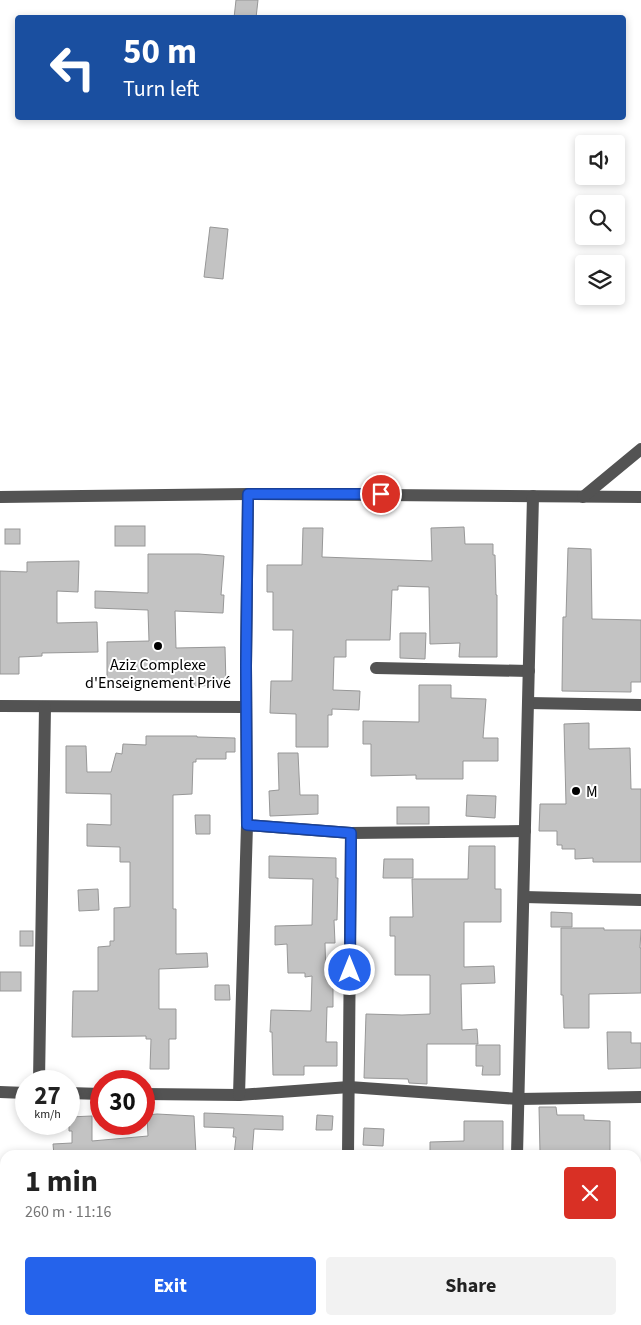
<!DOCTYPE html>
<html lang="en">
<head>
<meta charset="utf-8">
<style>
  :root { --surface:#fff; --page:#f2f2f2; --text:#222; --muted:#767676; --accent:#2563eb }
  body { margin:0; font-family:"Source Sans 3",sans-serif; background:var(--page); color:var(--text); height:100vh; display:flex; flex-direction:column; font-size:19px; white-space:nowrap }
  * { box-sizing:border-box; margin:0 }
  p { font-size:16px; color:var(--muted) }
  .icon { flex:none; width:28px; height:28px; fill:none; stroke:currentColor; stroke-width:2; stroke-linecap:round; stroke-linejoin:round }
  .map { position:relative; flex:1; overflow:hidden }
  .details { position:absolute; left:0px; top:1150px; width:641px; height:175px; display:flex; flex-direction:column; background:var(--surface); border-radius:15px 15px 0 0; box-shadow:0 2px 8px #0003 }
  .details>* { flex:none }
  .hud { position:absolute; left:15px; top:15px; width:611px; height:105px; border-radius:5px; box-shadow:0 2px 8px #0003; background:#1a4fa0; color:#fff; overflow:hidden }
  .controls { position:absolute; left:575px; top:135px; display:grid; gap:10px }
  .controls a { display:grid; place-items:center; width:50px; height:50px; border-radius:5px; background:var(--surface); box-shadow:0 2px 8px #0003; font-size:25px }
  .speed { position:absolute; left:15px; top:1070px; display:flex; gap:10px; font-size:25px; font-weight:700; text-align:center }
  .speed>* { display:grid; place-content:center; width:65px; height:65px; border-radius:50%; background:var(--surface); box-shadow:0 2px 8px #0003; line-height:1 }
  .speed small { font-size:12px; font-weight:400 }
  .speed .limit { border:8px solid #d22; background:#fff; color:#111 }
  .pin { position:absolute; display:grid; place-items:center; width:42px; height:42px; color:#fff; margin:-21px; border:2px solid #fff; border-radius:50%; box-shadow:0 1px 5px #0007 }
  .me { position:absolute; width:55px; margin:-28px; rotate:0deg; stroke-linejoin:round; filter:drop-shadow(0 0 4px #0008) }
  .turn { display:flex; align-items:center; gap:18px; height:105px; padding:0 25px; font-size:22px }
  .turn .icon { width:65px; height:65px; stroke-width:2.5 }
  .turn b { display:block; font-size:35px; line-height:42px }
  .round { display:grid; place-items:center; flex:none; width:52px; height:52px; border-radius:5px; background:var(--page) }
  .summary { display:flex; align-items:center; justify-content:space-between; height:85px; padding:0 25px }
  h1 { font-size:30px; font-weight:700; line-height:38px }
  .primary-button { display:flex; gap:10px; margin-top:auto; padding:10px 25px }
  .primary-button a { flex:1; height:58px; border-radius:5px; background:var(--accent); color:#fff; font-size:20px; font-weight:700; line-height:58px; text-align:center }
  .primary-button a+a { background:var(--page); color:var(--text) }
  .map>svg:first-child { display:block }
  .building { fill:#c3c3c3; stroke:#979797 }
  .lines { fill:none; stroke-linecap:round; stroke-linejoin:round }
  .minor { stroke:#535353; stroke-width:12 }
  .route-casing { stroke:#184099; stroke-width:12 }
  .route { stroke:#2563eb; stroke-width:9 }
  .poi-dot { fill:#000; stroke:#fff; stroke-width:2 }
  .labels { text-anchor:middle; stroke-width:4; stroke-linejoin:round; paint-order:stroke }
  .poi-label { font-size:16px; fill:#000; stroke:#fff }
</style>
</head>
<body>
<div class="map">
<svg width="641" height="1325" viewBox="0 0 641 1325">
  <rect width="100%" height="100%" fill="#fff"/>
  <g class="building">
    <path d="M236 0H258L256 18H234Z"/>
    <path d="M210 227 228 229 223 279 204 277Z"/>
    <rect x="115" y="526" width="30" height="20"/>
    <path d="M464 527 465 544H493V555H495L496 595H497V657H459L460 643 430 644 429 587 398 586V590H392L390 640H346V657H334L333 690 360 691 359 710 332 709V715H328V747H296V714L270 713 271 681H292L293 630H273V592H267V565H302L303 528H323L322 557 432 561 431 528Z"/>
    <rect x="5" y="529" width="15" height="15"/>
    <path d="M568 548 591 549 592 619 641 620V682H631V692L562 691 563 617H566Z"/>
    <path d="M148 554H199L224 556 221 595H224L223 613 175 611 176 648 225 647 226 685 194 686V683L107 684V642L149 641 148 610 95 608V591L148 593Z"/>
    <path d="M79 561 78 592 57 591V623L97 622 98 652 42 653V656L19 657V674H0V571L27 572V562Z"/>
    <path d="M400 633H426L425 659 400 658Z"/>
    <path d="M419 685H451V698L486 699 483 738H498V761H463V779H416V775L371 776V744H363V721L419 722Z"/>
    <path d="M589 723V749L630 748 631 789H641V862H593V858L575 859V849H562V845H557V831H539L540 804H566L564 724Z"/>
    <path d="M146 736H197V737L235 738V752H226V759H196V762H193L192 794 173 795V909H176V954L207 953 208 967 159 969V1009H176V1039H169V1069H150L151 1039H146V1036L72 1037 73 991H98V947L110 946V941H114V908L130 907V862H120V847L87 846V824L111 825V794L66 793V746H86L87 772H111L116 753 122 754 123 744 146 745Z"/>
    <path d="M278 753H298L300 795H318V814L270 816 269 791 279 790Z"/>
    <path d="M467 795 496 796 495 818 466 816Z"/>
    <rect x="397" y="807" width="32" height="17"/>
    <path d="M195 815H210V834H196Z"/>
    <path d="M469 846H495V889H501V922H464V967L494 966 495 983 461 984 462 1030 477 1029 478 1044H427V1084L409 1083 408 1079 364 1078 366 1014 402 1015 430 1014V975H395V936H390V917H413L412 879H468Z"/>
    <path d="M269 856 336 858V878H338L337 920H334L335 943H325L326 980H333V1007H327L326 1042H337V1066H304V1075H273L272 1032H270L271 1010 311 1011 312 976 305 977V973H288L287 944 275 945V926L312 925 313 879 269 878Z"/>
    <path d="M384 859H413V878H383Z"/>
    <path d="M98 889 99 910 79 911 78 890Z"/>
    <path d="M551 912 572 913V927H551Z"/>
    <path d="M561 928H604V930H641L640 948H641V993L589 994V1028H564L563 995H561Z"/>
    <rect x="20" y="931" width="13" height="15"/>
    <rect x="0" y="972" width="21" height="19"/>
    <path d="M215 985H229L230 1000H215Z"/>
    <path d="M607 1032H631V1043H641V1068L608 1069Z"/>
    <path d="M476 1045H500V1075H482L483 1066H476Z"/>
    <path d="M539 1107H556L557 1115H584V1120L610 1121V1155H564V1151L540 1152Z"/>
    <path d="M204 1113 283 1116V1130L254 1129 252 1155H234L236 1137H233L234 1128 204 1127Z"/>
    <path d="M157 1114 194 1116 196 1155H54L53 1144 72 1143V1131H69V1117L92 1116V1141L148 1136 147 1115Z"/>
    <path d="M317 1115 333 1116 332 1130H316Z"/>
    <path d="M464 1121H503V1155H430V1142L464 1141Z"/>
    <path d="M364 1128 384 1129 383 1146 363 1145Z"/>
  </g>
  <g class="lines">
    <g class="minor">
      <path d="M0 497 248 494 641 497"/>
      <path d="M583 497 641 449"/>
      <path d="M376 668 529 671"/>
      <path d="M528 703 641 705"/>
      <path d="M0 706 246 707"/>
      <path d="M247 825 351 833 525 831"/>
      <path d="M524 897 641 900"/>
      <path d="M39 1081 45 707"/>
      <path d="M0 1092 26 1093"/>
      <path d="M69 1093 101 1094"/>
      <path d="M144 1094 239 1095 349 1087 519 1099 641 1097"/>
      <path d="M239 1095 247 825 246 666 248 494"/>
      <path d="M348 1155 351 833"/>
      <path d="M517 1155 533 496"/>
      <path d="M636 1290H641"/>
      <path d="M513 1320V1325"/>
      <path d="M346 1325V1320"/>
    </g>
  </g>
  <g class="lines">
    <g class="route-casing">
      <path id="route" d="M350 970 351 833 247 825 246 666 248 494H381"/>
    </g>
    <use href="#route" class="route"/>
  </g>
  <g class="poi-dot">
    <circle cx="158" cy="646" r="5"/>
    <circle cx="576" cy="791" r="5"/>
  </g>
  <g class="labels">
    <g class="poi-label">
      <text x="158" y="670">Aziz Complexe<tspan x="158" dy="18">d'Enseignement Privé</tspan></text>
      <text x="586" y="797" text-anchor="start">M</text>
    </g>
  </g>
</svg>
<div class="controls">
<a><svg class="icon" aria-label="sound" viewBox="0 0 24 24"><path d="M4 9h4l5-4v14l-5-4H4zM17 9q2 3 0 6"/></svg></a>
<a><svg class="icon" aria-label="search" viewBox="0 0 24 24"><circle cx="10" cy="10" r="6"/><path d="M15 15l6 6"/></svg></a>
<a><svg class="icon" aria-label="layers" viewBox="0 0 24 24"><path d="M12 4l9 5-9 5-9-5zM3 14l9 5 9-5"/></svg></a>
</div>
<div class="speed"><div>27<small>km/h</small></div><div class="limit">30</div></div>
<div class="pin" style="left:381px;top:494px;background:#d93025"><svg class="icon" aria-label="arrive" viewBox="0 0 24 24"><path d="M6 21V4h12l-3 4 3 4H6"/></svg></div>
<svg class="me" style="left:350px;top:970px" viewBox="-20 -20 40 40"><circle r="17" fill="#2563eb" stroke="#fff" stroke-width="3"/><path d="M0-11L8 9 0 5-8 9z" fill="#fff"/></svg>
<div class="hud">
<div class="turn"><svg class="icon" aria-label="left" viewBox="0 0 24 24"><path d="M17 20v-9H6M10 6l-5 5 5 5"/></svg><div><b>50 m</b>Turn left</div></div>
</div>
<section class="details">
<div class="summary"><div><h1>1 min</h1><p>260 m · 11:16</p></div><a class="round" style="background:#d93025;color:#fff"><svg class="icon" aria-label="close" viewBox="0 0 24 24"><path d="M6 6l12 12M18 6L6 18"/></svg></a></div>
<div class="primary-button"><a>Exit</a><a>Share</a></div>
</section>
</div>
</body>
</html>
